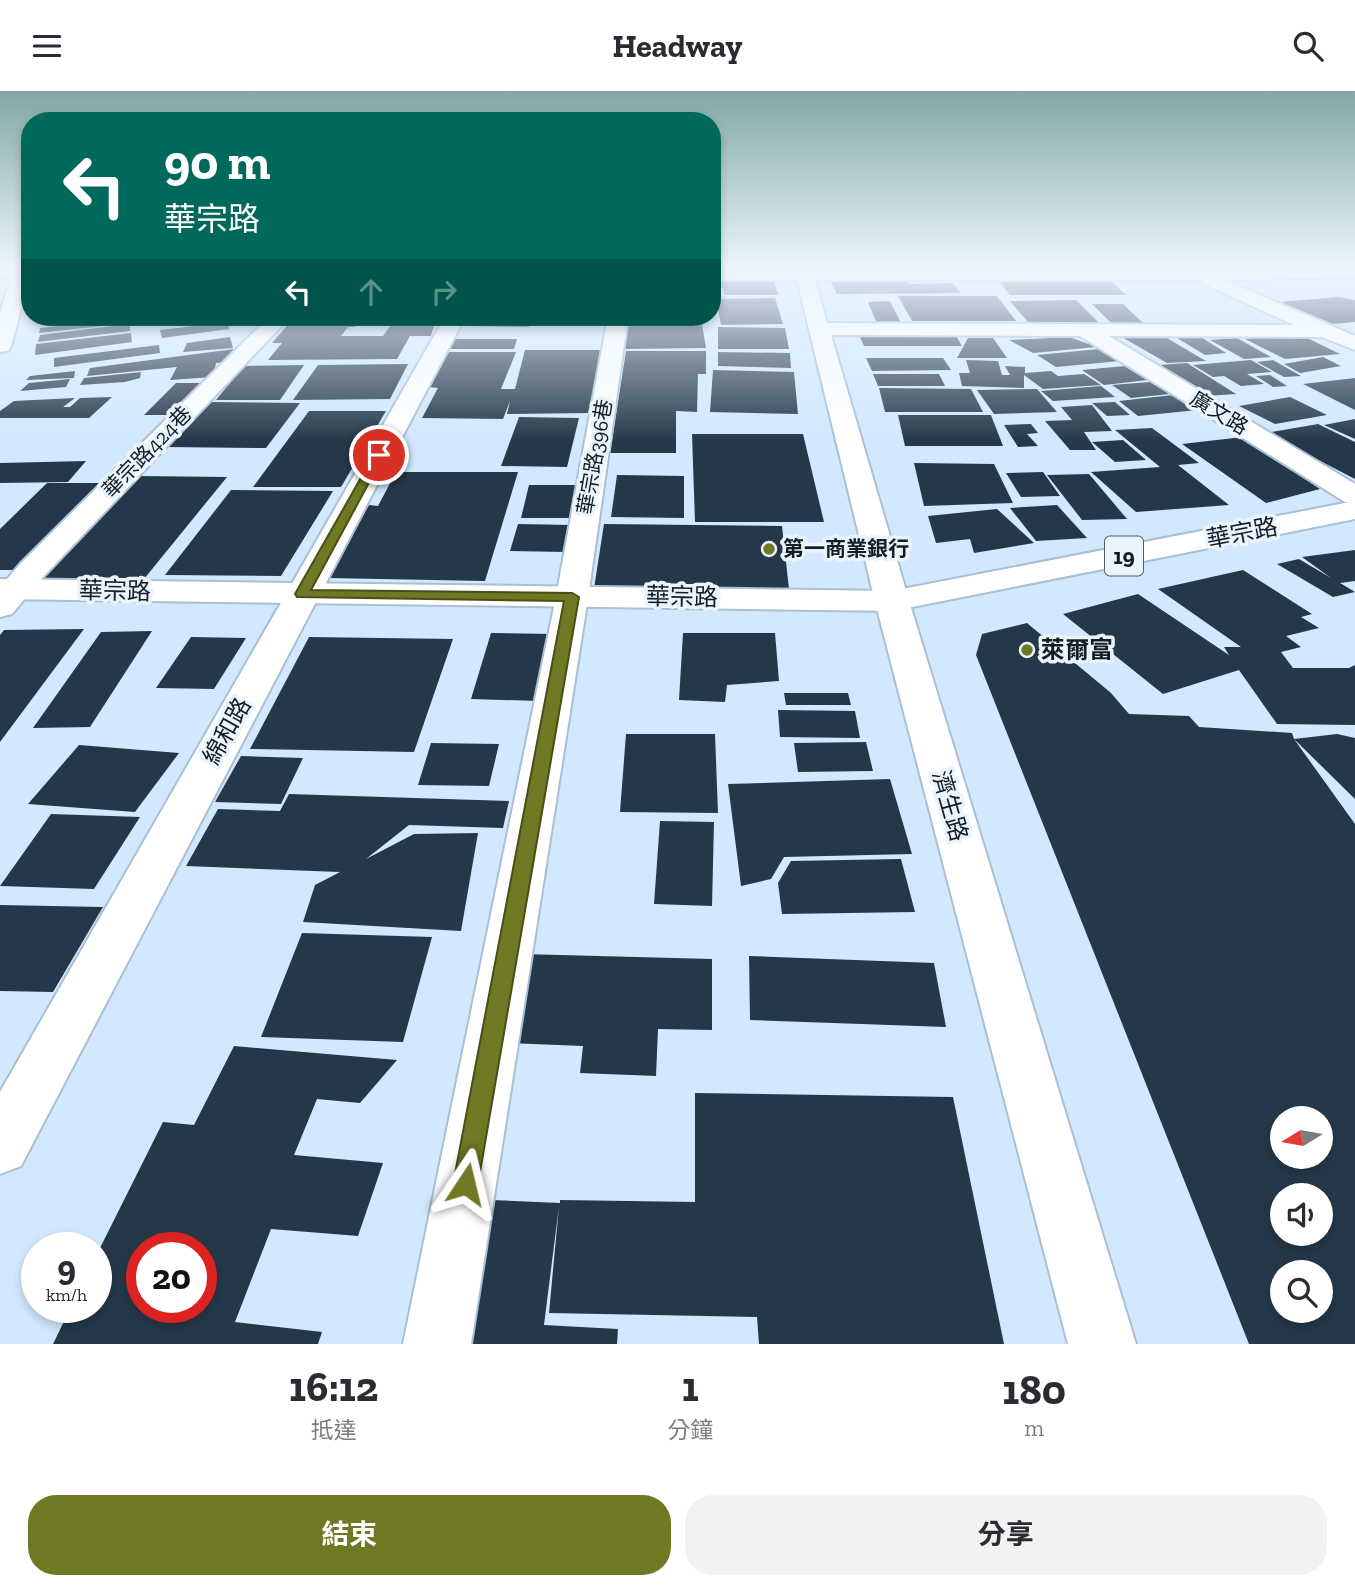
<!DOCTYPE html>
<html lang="zh-TW">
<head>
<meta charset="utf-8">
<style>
  :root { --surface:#fff; --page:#f2f2f3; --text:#2b2b33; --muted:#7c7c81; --accent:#6f7924 }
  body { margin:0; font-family:"Zilla Slab","Noto Sans TC",serif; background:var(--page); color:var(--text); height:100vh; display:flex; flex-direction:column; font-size:26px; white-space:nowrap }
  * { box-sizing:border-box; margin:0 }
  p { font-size:23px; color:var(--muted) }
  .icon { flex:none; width:38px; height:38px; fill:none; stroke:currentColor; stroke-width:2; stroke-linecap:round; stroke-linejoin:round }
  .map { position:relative; height:1253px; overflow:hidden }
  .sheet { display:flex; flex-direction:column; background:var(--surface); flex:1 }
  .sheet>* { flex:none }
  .banner { position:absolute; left:21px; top:21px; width:700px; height:214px; border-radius:28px; box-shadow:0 4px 10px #0003; background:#00695c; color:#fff; overflow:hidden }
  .needle { width:46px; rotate:259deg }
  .buttons { position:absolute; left:1270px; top:1015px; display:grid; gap:14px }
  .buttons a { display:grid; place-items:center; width:63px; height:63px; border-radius:50%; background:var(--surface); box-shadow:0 4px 10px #0003; font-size:35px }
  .speed { position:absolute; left:21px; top:1141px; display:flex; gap:14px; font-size:35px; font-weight:700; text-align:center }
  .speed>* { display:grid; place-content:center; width:91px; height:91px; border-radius:50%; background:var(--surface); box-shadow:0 4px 10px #0003; line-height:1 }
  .speed small { font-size:18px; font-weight:400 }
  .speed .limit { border:10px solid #d22; background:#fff; color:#111 }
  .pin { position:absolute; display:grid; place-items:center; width:60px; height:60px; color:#fff; margin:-30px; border:4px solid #fff; border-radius:50%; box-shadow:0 2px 7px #0007 }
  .me { position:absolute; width:77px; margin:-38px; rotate:10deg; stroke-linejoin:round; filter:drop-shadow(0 0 5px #0008) }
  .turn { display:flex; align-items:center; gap:24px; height:147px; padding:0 28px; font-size:32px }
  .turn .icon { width:91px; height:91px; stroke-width:2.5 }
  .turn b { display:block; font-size:49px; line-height:60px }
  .lanes { display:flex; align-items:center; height:66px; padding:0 28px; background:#0003; justify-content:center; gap:35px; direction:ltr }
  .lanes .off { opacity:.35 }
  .eta { display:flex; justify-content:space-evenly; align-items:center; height:119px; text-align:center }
  .eta b { font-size:42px; font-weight:700; line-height:49px }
  .button { display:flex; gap:14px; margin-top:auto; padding:14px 28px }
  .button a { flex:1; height:80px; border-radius:28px; background:var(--accent); color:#fff; font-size:28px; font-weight:700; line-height:80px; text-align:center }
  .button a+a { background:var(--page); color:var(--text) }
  header { display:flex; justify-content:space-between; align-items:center; height:91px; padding:0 28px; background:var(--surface); font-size:32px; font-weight:700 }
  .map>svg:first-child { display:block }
  .building { fill:#253849; fill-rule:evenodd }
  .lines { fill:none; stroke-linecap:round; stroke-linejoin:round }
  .minor-casing { stroke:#a9bfd4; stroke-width:4 }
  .major-casing { stroke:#a9bfd4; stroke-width:4 }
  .minor { fill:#fff; fill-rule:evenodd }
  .major { fill:#fff; fill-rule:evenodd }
  .route { fill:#6f7924; stroke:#484f17; stroke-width:2 }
  .poi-dot { fill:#6f7924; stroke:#eaf4fc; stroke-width:2.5 }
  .labels { text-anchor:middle; stroke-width:7; stroke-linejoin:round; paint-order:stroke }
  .far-street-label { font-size:21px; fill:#141c24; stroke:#eaf4fc }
  .far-poi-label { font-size:21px; font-weight:bold; fill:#141c24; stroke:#eaf4fc; text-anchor:start }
  .shield { fill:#eaf4fc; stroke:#545d65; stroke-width:2 }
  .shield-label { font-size:23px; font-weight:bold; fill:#141c24 }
  .street-label { font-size:24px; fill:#141c24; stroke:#eaf4fc }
  .poi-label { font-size:24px; font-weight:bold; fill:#141c24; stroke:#eaf4fc; text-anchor:start }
</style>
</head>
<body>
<header><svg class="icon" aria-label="menu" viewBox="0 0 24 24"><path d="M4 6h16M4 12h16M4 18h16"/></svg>Headway<svg class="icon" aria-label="search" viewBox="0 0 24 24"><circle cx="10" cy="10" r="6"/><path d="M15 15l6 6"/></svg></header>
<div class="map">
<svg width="1355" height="1253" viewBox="0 0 1355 1253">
  <rect width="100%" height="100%" fill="#d1e8fe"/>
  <g class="building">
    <path d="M712 175H776L777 180H712Z"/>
    <path d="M1265 175 1230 180 1213 176V175Z"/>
    <path d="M722 186H773L778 204H725L723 197H712L714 190H721Z"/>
    <path d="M905 187 909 193 953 192 961 202 837 203 829 188Z"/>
    <path d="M997 188H1109L1126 204H1010Z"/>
    <path d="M898 205H997L1016 230H912Z"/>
    <path d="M1338 206 1355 209V231L1333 233 1280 211Z"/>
    <path d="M775 207 783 233 721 234 716 208Z"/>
    <path d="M1076 209 1103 236 1033 237 1010 210Z"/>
    <path d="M890 210 901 232 877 233 868 211Z"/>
    <path d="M1092 213H1123L1143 232H1111Z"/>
    <path d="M61 226H130V232L39 242 40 237 104 230 60 234Z"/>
    <path d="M287 226H362L355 236H348L341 245H383L395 228 400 226 436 227 431 245H410L397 268 268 269 282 252H272L291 230 281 231Z"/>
    <path d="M363 226H398L387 230 361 231Z"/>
    <path d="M469 226H534L529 236 464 235Z"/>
    <path d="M547 226 603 227 600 234 543 235Z"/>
    <path d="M228 231 229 238 162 247 160 239Z"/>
    <path d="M130 233V240L38 251 40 244Z"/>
    <path d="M702 233 706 257 625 258V234Z"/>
    <path d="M718 236 785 237 789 258H718Z"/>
    <path d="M131 242 132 251 35 264 36 253Z"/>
    <path d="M955 243 962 255H864L859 244Z"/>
    <path d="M1160 243 1206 270 1167 272 1120 245Z"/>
    <path d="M1196 243 1226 262 1205 264 1172 244Z"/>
    <path d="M1299 243 1340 263 1285 268 1245 248Z"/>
    <path d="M230 246 233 257 183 261 187 252Z"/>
    <path d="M1069 246 1097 256 1033 262 1009 249Z"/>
    <path d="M968 247H993L1007 267H957Z"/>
    <path d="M1237 247 1271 266 1244 268 1210 249Z"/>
    <path d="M454 248H517L514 258H449Z"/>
    <path d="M159 254 160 262 54 276V267Z"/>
    <path d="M234 258 229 271 216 272 213 286 170 289 177 276 87 285 90 277Z"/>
    <path d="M1099 258 1120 270 1056 276 1037 264Z"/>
    <path d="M525 259H600L591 322 507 323 510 310 503 328 422 327 438 297 429 296 449 261H516L501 298H515Z"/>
    <path d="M626 260H706V283H698L697 321 676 320V362H610Z"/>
    <path d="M718 261 790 262 791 277 718 275Z"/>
    <path d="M1323 266 1341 275 1300 282 1284 273Z"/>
    <path d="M866 267H943L951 279 872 280Z"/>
    <path d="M966 269 998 270 1002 284H1010L1005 275 1025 276V282L1051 280 1058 285 1084 283 1101 294 1043 298 1024 284V297L962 295 959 282H970Z"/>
    <path d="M1251 269 1272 281 1247 283 1264 293 1241 295 1224 285 1213 286 1193 274Z"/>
    <path d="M1273 269 1301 285 1284 286 1257 271Z"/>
    <path d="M1187 272 1236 303 1206 305 1159 274Z"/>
    <path d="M408 273 390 308 293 309 318 274Z"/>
    <path d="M304 274 280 309H216L244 275Z"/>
    <path d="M1125 275 1148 289 1104 294 1082 279Z"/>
    <path d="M713 279 794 281 798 323 710 321Z"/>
    <path d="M75 280 74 287 26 289 30 285Z"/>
    <path d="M141 281 140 287 125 291 80 294 84 287Z"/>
    <path d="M873 283H939L945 295H878Z"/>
    <path d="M1270 284 1287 295 1273 296 1256 285Z"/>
    <path d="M1355 287V319L1303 293Z"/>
    <path d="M70 288 66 296 20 300 29 292Z"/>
    <path d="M1150 291 1170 303 1131 307 1112 294Z"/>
    <path d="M176 292H201L170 324H144Z"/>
    <path d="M1101 295 1115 306 1053 310 1041 300Z"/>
    <path d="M879 297 971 298 983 321H885Z"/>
    <path d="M1037 298 1057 321 994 323 977 299Z"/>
    <path d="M1173 304 1198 319 1138 325 1119 310Z"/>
    <path d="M112 306 89 327H0V320L14 310 75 307 63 316H70L80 307Z"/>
    <path d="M1290 306 1327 324 1275 333 1239 315Z"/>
    <path d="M209 311 300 312 266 357 166 356Z"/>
    <path d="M1115 311 1130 324 1107 325 1092 312Z"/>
    <path d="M1092 314 1112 340 1084 341 1096 359H1070L1045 330 1072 329 1061 316Z"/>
    <path d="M309 320H386L341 396H253Z"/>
    <path d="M898 324H991L1003 355H905Z"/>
    <path d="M519 326 579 327 567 376 501 375Z"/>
    <path d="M1355 328V348L1324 334Z"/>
    <path d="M1031 333 1038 342 1027 343 1038 355 1018 356 1004 334Z"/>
    <path d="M1318 333 1355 351V388L1266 342Z"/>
    <path d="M1152 337 1199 372 1178 374 1229 414 1136 421 1091 381 1160 376 1115 339Z"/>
    <path d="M692 343H803L824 431H695Z"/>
    <path d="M1243 346 1320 398 1266 412 1182 353Z"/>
    <path d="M1123 349 1146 369 1115 371 1092 351Z"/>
    <path d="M86 370 68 391 0 392V372Z"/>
    <path d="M914 372 994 373 1013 412 924 415Z"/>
    <path d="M396 381H518L485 490 327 487 369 414 378 415Z"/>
    <path d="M1043 381 1060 405 1021 406 1006 382Z"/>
    <path d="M1089 383 1127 428 1082 429 1047 384Z"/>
    <path d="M617 384 684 385V427L611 426Z"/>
    <path d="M138 385 227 386 144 488 39 487Z"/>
    <path d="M47 392H111L32 479H0V438Z"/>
    <path d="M529 394H576L571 427H521Z"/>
    <path d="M231 399 333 400 281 485 165 484Z"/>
    <path d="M1057 414 1087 447 1036 450 1010 417Z"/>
    <path d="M997 418 1034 452 974 462 970 448 936 452 928 425Z"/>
    <path d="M518 433 572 434 566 461 510 460Z"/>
    <path d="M604 433 782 435 790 507 593 504Z"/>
    <path d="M1355 459V490L1340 492 1355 501 1333 506 1277 473 1299 468 1331 487 1302 466Z"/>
    <path d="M1243 479 1312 523 1301 526 1319 537 1286 545 1301 556 1281 561 1293 577H1349L1355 574V634L1277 633 1239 579 1163 603 1063 523 1138 503 1229 564 1224 556H1241L1158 498Z"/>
    <path d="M1027 532 1111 602 1129 623 1189 625 1199 636 1292 642 1294 648 1337 643 1355 647V708L1294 648 1355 733V1253H1249L976 564 982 543ZM1283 1027H1321V1066H1283ZM1283 1104H1321V1143H1283ZM1283 1181H1321V1220H1283Z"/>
    <path d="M84 538 0 651V544L4 539Z"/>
    <path d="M152 540 90 636 33 637 101 541Z"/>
    <path d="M491 542 552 543 538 610 471 608Z"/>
    <path d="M683 542H775L779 590 727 594 725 611 679 609Z"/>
    <path d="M191 546 246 547 214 598 156 597Z"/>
    <path d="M309 546 453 548 414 661 250 658Z"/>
    <path d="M784 602H848L851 614H786Z"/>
    <path d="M778 619 855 620 860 647 780 646Z"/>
    <path d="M626 643H715L718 722 620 721Z"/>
    <path d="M866 651 873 680 798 681 794 652Z"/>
    <path d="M431 652 499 653 489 695 418 694Z"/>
    <path d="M79 654 179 662 135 721 28 713Z"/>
    <path d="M241 665 303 667 281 713 215 711Z"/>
    <path d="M890 688 912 763 784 766 771 788 741 795 728 693Z"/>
    <path d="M289 703 509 710 503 737 409 734 366 768 414 743 478 742 461 840 303 831 315 794 340 781 186 775 218 718 280 720Z"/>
    <path d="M51 723 140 726 94 798 0 795Z"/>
    <path d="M660 730 714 731 712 815 654 813Z"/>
    <path d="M901 768 915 821 782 823 778 792 791 770Z"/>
    <path d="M0 814 103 816 53 901 0 900Z"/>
    <path d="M302 842 432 846 403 951 261 946Z"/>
    <path d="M522 863 712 868V939L658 938 656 985 580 982 583 955 505 952Z"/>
    <path d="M749 865 934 872 946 936 750 929Z"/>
    <path d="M234 955 397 969 360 1012 317 1008 294 1064 383 1072 358 1145 271 1138 235 1231 322 1241 318 1253H53L71 1216H96V1165L163 1031 194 1034ZM142 1157H201V1216H142Z"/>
    <path d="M695 1002 953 1006 1004 1253H759L757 1226 549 1222 559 1115 544 1234 618 1238 617 1253H439L467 1108 560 1112V1109L695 1111Z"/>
  </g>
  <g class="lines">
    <g class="minor-casing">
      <g id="minor">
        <path d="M793 175H811L812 178 1199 179 1355 176V186L1225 189 1355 245V259L1322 246 1109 245 1355 393V413L1345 411 1080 245 831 244 909 510 1136 1253H1068L875 510 797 189 712 188V178H794ZM815 189H1201L1204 193 1294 234 827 232Z"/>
        <rect x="0" y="176" width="30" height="10"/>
        <path d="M269 226H290L43 486 12 523 0 526V496L21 472Z"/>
        <path d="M445 226H465L21 1075 0 1083V1001Z"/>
        <path d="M608 226H628L588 506 471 1253H403L556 506Z"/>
      </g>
    </g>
    <g class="major-casing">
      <g id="major">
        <path d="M15 175H30V186L11 255 8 260 0 261V222Z"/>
        <path d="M1355 410V428L892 520 0 508V488L892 500Z"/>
      </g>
    </g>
    <use href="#minor" class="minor"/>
    <use href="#major" class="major"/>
  </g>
  <linearGradient id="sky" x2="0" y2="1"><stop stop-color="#81a7a4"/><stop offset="0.5" stop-color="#eaf5ff"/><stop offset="1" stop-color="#eaf5ff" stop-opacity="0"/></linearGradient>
  <rect width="1355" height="351" fill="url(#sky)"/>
  <path class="route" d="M375 362 384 364 311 499 572 502 579 506 478 1093 474 1101 466 1105 457 1101 453 1093 564 510 297 506 295 503Z"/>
  <g class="poi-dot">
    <circle cx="769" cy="458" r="7"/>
    <circle cx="1027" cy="559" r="7"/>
  </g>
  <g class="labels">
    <g class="far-street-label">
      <text transform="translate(1219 322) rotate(31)" y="7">廣文路</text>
      <text transform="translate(147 361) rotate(-46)" y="7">華宗路424巷</text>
      <text transform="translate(595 366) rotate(-80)" y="7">華宗路396巷</text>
    </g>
    <g class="far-poi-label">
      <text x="783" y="465">第一商業銀行</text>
    </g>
    <rect class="shield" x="1105" y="445.5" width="38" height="39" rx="5"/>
    <g class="shield-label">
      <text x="1124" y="473">19</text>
    </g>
    <g class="street-label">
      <text transform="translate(1242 442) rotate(-11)" y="8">華宗路</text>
      <text transform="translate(115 500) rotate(1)" y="8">華宗路</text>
      <text transform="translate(682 506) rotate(1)" y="8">華宗路</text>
      <text transform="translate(227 640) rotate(-61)" y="8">綿和路</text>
      <text transform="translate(950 715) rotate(74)" y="8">濟生路</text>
    </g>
    <g class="poi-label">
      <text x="1041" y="567">萊爾富</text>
    </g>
  </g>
</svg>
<div class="buttons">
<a><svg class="needle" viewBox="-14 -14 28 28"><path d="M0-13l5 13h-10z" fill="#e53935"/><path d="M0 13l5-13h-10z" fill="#7c7c81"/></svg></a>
<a><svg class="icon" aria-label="sound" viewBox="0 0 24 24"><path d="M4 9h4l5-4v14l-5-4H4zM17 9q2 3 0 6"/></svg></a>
<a><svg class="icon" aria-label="search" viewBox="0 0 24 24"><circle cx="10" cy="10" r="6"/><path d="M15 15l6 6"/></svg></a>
</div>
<div class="speed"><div>9<small>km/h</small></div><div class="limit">20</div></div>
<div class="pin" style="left:379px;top:364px;background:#d93025"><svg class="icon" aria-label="arrive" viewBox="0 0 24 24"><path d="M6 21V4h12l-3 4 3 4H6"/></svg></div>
<svg class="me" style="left:466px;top:1093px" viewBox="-20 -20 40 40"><path d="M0-17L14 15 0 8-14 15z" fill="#6f7924" stroke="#fff" stroke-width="4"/></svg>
<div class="banner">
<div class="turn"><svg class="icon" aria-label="left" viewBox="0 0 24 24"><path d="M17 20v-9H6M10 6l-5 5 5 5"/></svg><div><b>90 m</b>華宗路</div></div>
<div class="lanes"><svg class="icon" aria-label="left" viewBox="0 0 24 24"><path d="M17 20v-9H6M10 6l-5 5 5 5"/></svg><svg class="icon off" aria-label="ahead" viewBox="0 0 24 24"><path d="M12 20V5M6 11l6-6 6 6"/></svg><svg class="icon off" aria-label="right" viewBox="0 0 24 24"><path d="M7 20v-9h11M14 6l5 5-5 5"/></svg></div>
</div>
</div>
<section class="sheet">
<div class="eta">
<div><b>16:12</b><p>抵達</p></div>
<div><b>1</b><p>分鐘</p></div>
<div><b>180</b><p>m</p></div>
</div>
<div class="button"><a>結束</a><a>分享</a></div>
</section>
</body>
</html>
